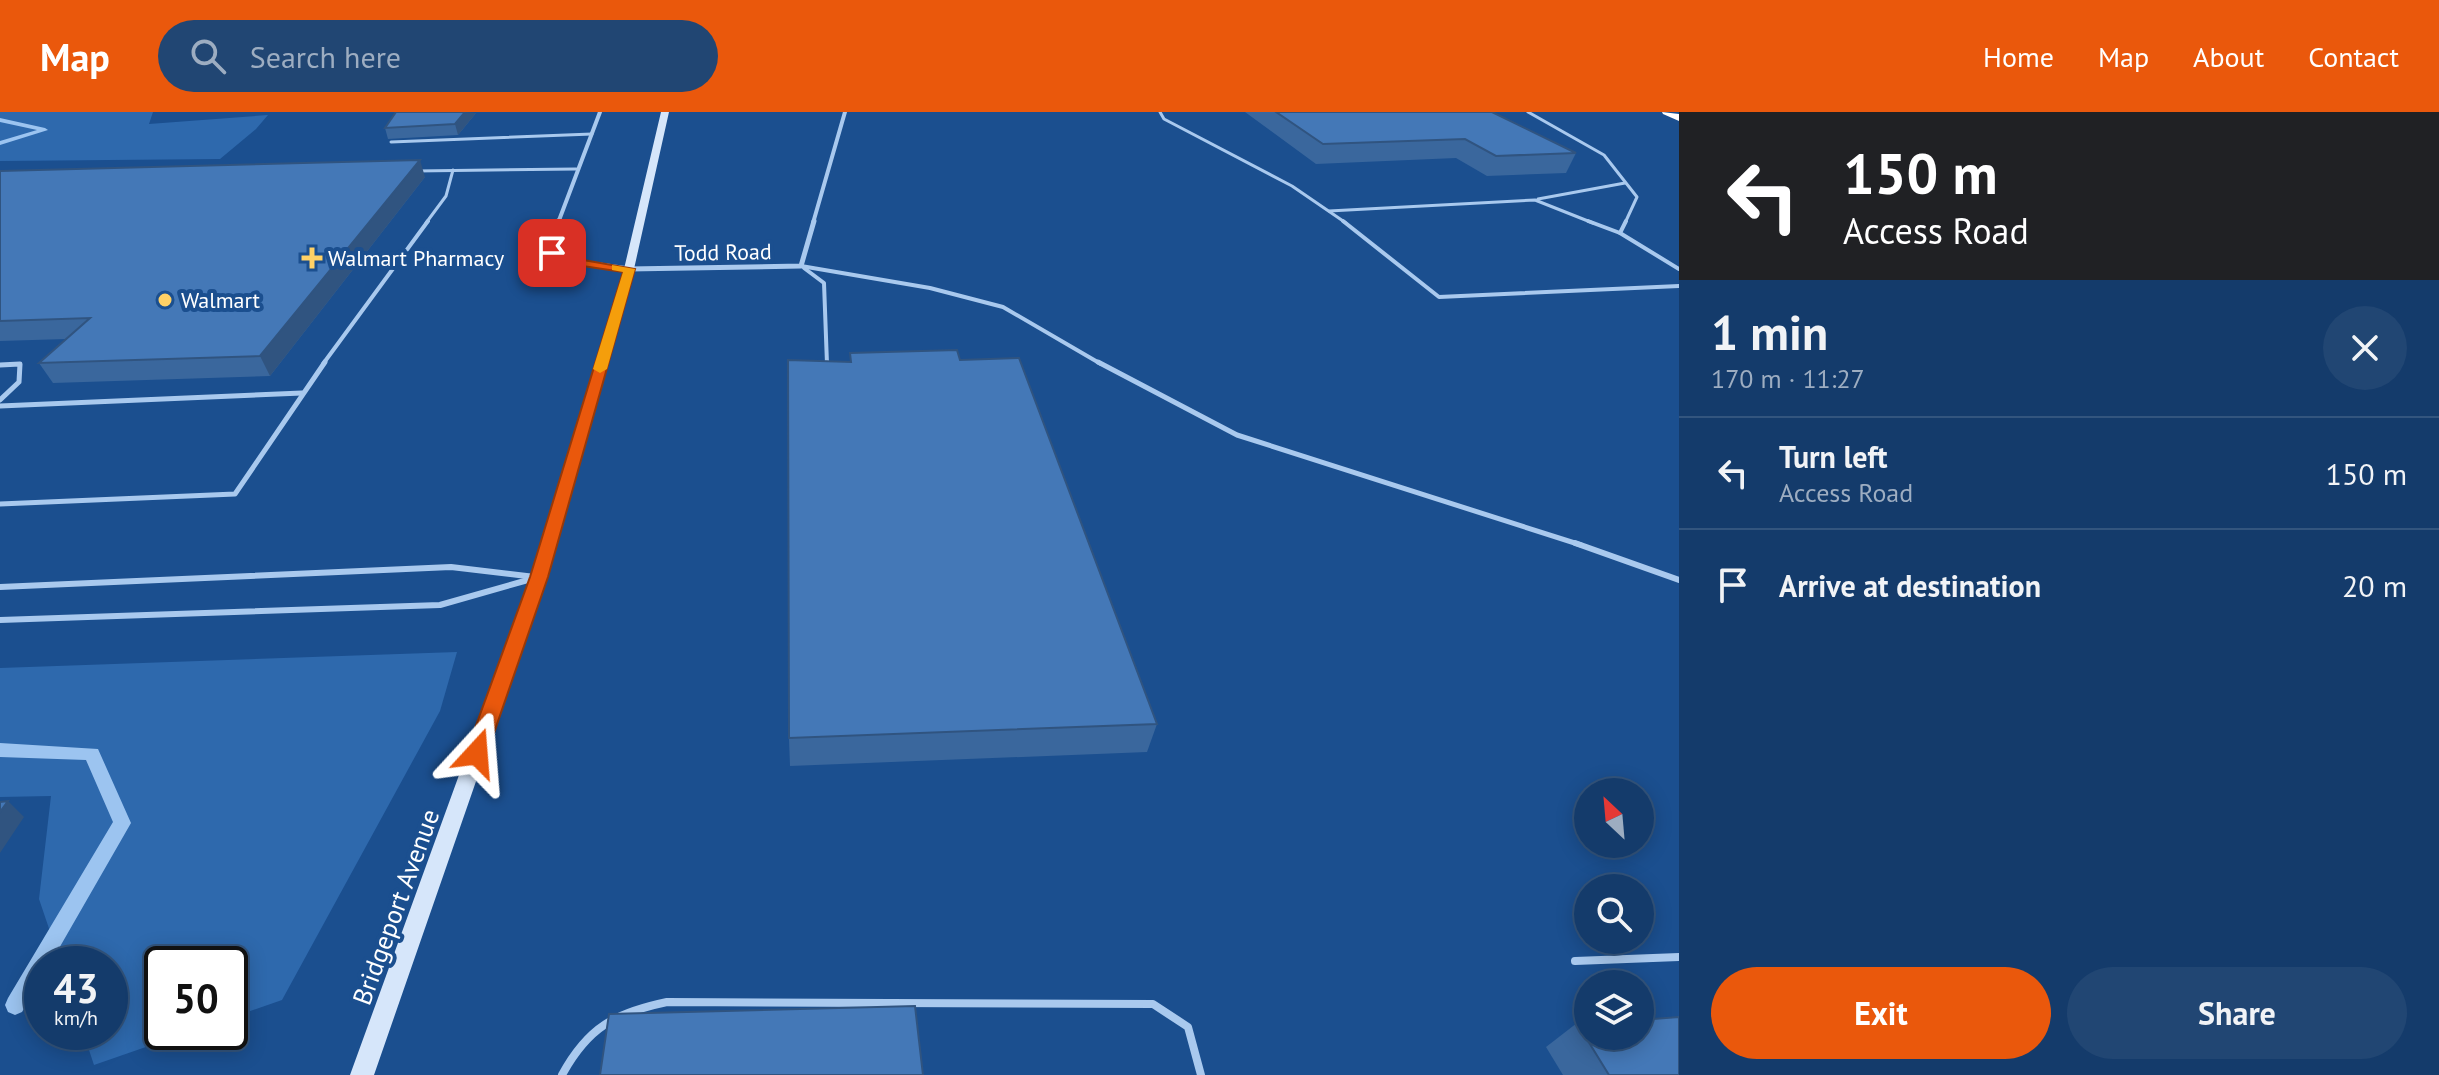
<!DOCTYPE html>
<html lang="en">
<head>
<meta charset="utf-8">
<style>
  :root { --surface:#143b6b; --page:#214673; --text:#f1f3f6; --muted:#9dadc1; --line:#33557e; --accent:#ea580c }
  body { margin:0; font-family:"PT Sans",sans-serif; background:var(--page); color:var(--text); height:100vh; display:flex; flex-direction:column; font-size:30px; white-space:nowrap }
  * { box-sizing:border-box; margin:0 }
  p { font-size:26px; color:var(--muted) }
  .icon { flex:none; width:44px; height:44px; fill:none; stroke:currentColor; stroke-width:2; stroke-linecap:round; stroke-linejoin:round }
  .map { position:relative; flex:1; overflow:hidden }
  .drawer { display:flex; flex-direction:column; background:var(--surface); width:760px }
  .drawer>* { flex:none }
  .banner { background:#202124; color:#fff; overflow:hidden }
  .needle { width:52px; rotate:334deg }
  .fabs { position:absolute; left:1574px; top:666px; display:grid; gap:16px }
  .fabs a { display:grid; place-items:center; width:80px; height:80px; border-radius:50%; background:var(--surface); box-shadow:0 4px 20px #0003,0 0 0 2px var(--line); font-size:40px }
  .speed { position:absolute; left:24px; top:834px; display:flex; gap:16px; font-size:40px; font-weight:700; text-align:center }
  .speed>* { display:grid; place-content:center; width:104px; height:104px; border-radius:50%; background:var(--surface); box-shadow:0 4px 20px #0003,0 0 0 2px var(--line); line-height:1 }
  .speed small { font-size:20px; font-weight:400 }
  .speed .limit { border:4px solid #111; border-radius:12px; background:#fff; color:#111 }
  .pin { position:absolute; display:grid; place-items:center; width:68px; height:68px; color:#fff; margin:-34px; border-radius:16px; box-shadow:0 4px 12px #0006 }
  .me { position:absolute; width:88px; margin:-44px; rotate:19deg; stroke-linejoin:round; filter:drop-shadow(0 0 6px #0008) }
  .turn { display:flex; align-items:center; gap:28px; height:168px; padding:0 32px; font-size:36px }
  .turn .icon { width:104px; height:104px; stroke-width:2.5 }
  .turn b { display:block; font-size:56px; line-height:68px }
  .round { display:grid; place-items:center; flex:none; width:84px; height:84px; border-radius:42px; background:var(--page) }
  .head { display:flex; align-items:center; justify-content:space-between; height:136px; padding:0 32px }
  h1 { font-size:48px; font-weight:700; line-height:60px }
  .primary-button { display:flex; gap:16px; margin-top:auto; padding:16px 32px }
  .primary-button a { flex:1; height:92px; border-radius:48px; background:var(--accent); color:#fff; font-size:32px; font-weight:700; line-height:92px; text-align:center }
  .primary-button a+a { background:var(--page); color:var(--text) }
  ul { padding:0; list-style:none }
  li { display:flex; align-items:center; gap:24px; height:112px; padding:0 32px; border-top:2px solid var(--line) }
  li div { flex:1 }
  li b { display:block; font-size:30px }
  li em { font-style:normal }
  header { display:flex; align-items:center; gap:48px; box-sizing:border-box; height:112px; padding:0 40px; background:var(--accent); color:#fff }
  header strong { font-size:38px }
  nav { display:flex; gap:44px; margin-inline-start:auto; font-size:28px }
  .search { width:560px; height:72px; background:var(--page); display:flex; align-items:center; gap:20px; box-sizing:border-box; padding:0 28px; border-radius:44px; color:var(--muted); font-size:30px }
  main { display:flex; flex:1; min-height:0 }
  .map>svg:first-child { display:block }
  .green { fill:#2e69ad }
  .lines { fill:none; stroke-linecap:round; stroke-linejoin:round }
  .stream { fill:#9cc4f0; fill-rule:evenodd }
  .service-far4 { stroke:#a9c9ee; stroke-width:3 }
  .service-far3 { stroke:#a9c9ee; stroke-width:4 }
  .service-far2 { stroke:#a9c9ee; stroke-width:5 }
  .service-far1 { stroke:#a9c9ee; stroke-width:6 }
  .service { stroke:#a9c9ee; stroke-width:8 }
  .minor-far1 { stroke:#a9c9ee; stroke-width:4 }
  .minor { stroke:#a9c9ee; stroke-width:5 }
  .secondary { fill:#d6e6fa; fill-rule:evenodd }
  .motorway { fill:#fff; fill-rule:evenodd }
  .wall { fill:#3a679d }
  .shaded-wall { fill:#305480 }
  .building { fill:#4478b7; stroke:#305480; stroke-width:2 }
  .route { fill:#ea580c; stroke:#983908; stroke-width:2 }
  .slow { fill:#f59e0b }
  .poi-dot { fill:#ffd166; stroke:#1b4f8f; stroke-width:3 }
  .labels { text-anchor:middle; stroke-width:8; stroke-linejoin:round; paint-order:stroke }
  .far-street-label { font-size:22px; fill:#fff; stroke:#1b4f8f }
  .far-poi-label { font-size:22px; fill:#fff; stroke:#1b4f8f; text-anchor:start }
  .street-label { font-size:26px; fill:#fff; stroke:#1b4f8f }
</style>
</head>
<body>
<header>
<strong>Map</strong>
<div class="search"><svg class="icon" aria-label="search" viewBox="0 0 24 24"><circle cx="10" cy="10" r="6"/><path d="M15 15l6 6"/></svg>Search here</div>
<nav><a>Home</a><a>Map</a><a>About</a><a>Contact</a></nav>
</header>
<main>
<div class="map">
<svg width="1679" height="963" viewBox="0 0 1679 963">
  <rect width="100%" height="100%" fill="#1b4f8f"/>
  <g class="green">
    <path d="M0 0H153L149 12 268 3 256 17 220 47 0 49Z"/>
    <path d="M457 540 440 599 282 888 230 906V852H162V920H189L94 953 83 920H110V852H61L39 787 51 684 0 685V556Z"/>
  </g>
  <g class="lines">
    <g class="stream">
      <path d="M0 6 45 16 48 18 0 33V29L37 18 0 10Z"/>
      <path d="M0 631 98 637 131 711 50 852H42V866L22 900 15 903 8 900 5 893 8 886 113 710 86 648 0 645Z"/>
    </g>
    <g class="service-far4">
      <path d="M1160 0 1164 7 1292 74 1346 111"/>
      <path d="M1528 0 1604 43 1637 85 1625 111"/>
      <path d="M391 30 592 22"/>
      <path d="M416 59 576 57"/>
      <path d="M1538 87 1625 71"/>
      <path d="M1329 99 1535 88 1593 111"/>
      <path d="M426 111 446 84 453 58"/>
    </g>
    <g class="service-far3">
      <path d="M1343 109 1439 185 1679 174"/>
      <path d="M1588 109 1620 121"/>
      <path d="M1626 109 1620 121 1679 157"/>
      <path d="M801 154 930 176 1003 195 1101 252"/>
      <path d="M804 156 824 171 827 252"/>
      <path d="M323 252 428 109"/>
    </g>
    <g class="service-far2">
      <path d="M827 250V255"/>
      <path d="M1098 250 1237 323 1581 433"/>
      <path d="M0 253 20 252 19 270 0 288"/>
      <path d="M0 294 302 281"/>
      <path d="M0 392 235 382 325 250"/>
    </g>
    <g class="service-far1">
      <path d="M1575 431 1679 468"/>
      <path d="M0 475 451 455 535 465"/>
      <path d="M0 508 440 493 535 466"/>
    </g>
    <g class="service">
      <path d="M1575 849 1679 845"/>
      <path d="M562 963C588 915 615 901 667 890L1153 892 1188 915 1201 963"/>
    </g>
    <g class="minor-far1">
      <path d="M558 111 600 0"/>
      <path d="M813 111 845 0"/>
    </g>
    <path class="minor" d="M558 109 549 133 552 141 563 148 629 157 801 154 814 109"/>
    <path class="secondary" d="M661 0H669L634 157 547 465 374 963H350L531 465 624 157Z"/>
    <path class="motorway" d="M1662 0 1679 2V9L1663 2Z"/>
  </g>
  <g class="wall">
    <path d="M1245 0H1492L1576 41 1566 61 1487 64 1456 46 1316 52Z"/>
    <path d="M476 1 458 23 388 27 385 16Z"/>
    <path d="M0 59 425 65 270 264 53 271 39 251 66 227 0 229Z"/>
    <path d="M850 241 960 248 1157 612 1147 640 790 654 789 626 850 250Z"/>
    <path d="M1577 911 1679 963H1563L1546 935Z"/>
  </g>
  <g class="shaded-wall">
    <path d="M465 0 476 1 458 23 455 12Z"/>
    <path d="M420 48 425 65 270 264 260 244Z"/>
    <path d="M8 689 24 705 0 741V700Z"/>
  </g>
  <g class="building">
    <path d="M396 0H465L455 12 385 16Z"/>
    <path d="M1276 0H1492L1576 41 1496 44 1465 27 1323 32Z"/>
    <path d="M420 48 260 244 39 251 90 206 0 209V59Z"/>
    <path d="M957 238 960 248 1019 246 1157 612 789 626 788 248 851 250 850 241Z"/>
    <path d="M8 689 0 700V690Z"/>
    <path d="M915 894 923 963H600L609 902Z"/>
    <path d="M1679 905V963H1609L1577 911H1588V924H1640V908Z"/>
  </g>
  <path class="route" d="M552 138 566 145 635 157 548 465 487 641 484 647 477 650 469 647 466 641 530 465 623 160 563 151 547 141Z"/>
  <path class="slow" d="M612 153 635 157 607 257 600 261 593 257 623 160 612 158Z"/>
  <g class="poi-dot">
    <path d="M308 134h8v8h8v8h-8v8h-8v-8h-8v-8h8z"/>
    <circle cx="165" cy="188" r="8"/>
  </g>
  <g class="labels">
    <g class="far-street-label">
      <text transform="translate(723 140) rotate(-1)" y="8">Todd Road</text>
    </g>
    <g class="far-poi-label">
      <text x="328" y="154">Walmart Pharmacy</text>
      <text x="181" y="196">Walmart</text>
    </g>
    <g class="street-label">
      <text transform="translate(396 795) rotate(-70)" y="9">Bridgeport Avenue</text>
    </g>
  </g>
</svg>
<div class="fabs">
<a><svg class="needle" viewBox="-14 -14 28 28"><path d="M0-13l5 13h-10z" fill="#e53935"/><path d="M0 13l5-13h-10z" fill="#9dadc1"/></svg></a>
<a><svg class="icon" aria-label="search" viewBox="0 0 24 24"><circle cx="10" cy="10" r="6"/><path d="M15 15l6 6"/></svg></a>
<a><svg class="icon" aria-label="layers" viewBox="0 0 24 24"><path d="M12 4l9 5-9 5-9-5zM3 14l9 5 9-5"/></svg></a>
</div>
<div class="speed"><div>43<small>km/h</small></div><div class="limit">50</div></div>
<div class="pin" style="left:552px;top:141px;background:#d93025"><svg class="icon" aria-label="arrive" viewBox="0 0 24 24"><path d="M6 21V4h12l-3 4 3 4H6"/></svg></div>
<svg class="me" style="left:477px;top:641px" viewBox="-20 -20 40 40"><path d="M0-17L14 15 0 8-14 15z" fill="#ea580c" stroke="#fff" stroke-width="4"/></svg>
</div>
<section class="drawer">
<div class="banner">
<div class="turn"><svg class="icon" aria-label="left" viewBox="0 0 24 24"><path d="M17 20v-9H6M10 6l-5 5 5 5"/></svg><div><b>150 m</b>Access Road</div></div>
</div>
<div class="head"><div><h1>1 min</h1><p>170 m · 11:27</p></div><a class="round"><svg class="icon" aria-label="close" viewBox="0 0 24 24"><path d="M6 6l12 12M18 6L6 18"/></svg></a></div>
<ul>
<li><svg class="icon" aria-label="left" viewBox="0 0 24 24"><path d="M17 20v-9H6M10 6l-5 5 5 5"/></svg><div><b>Turn left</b><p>Access Road</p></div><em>150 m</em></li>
<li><svg class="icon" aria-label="arrive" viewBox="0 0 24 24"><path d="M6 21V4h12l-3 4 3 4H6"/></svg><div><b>Arrive at destination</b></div><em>20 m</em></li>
</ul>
<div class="primary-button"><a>Exit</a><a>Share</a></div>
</section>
</main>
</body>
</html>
